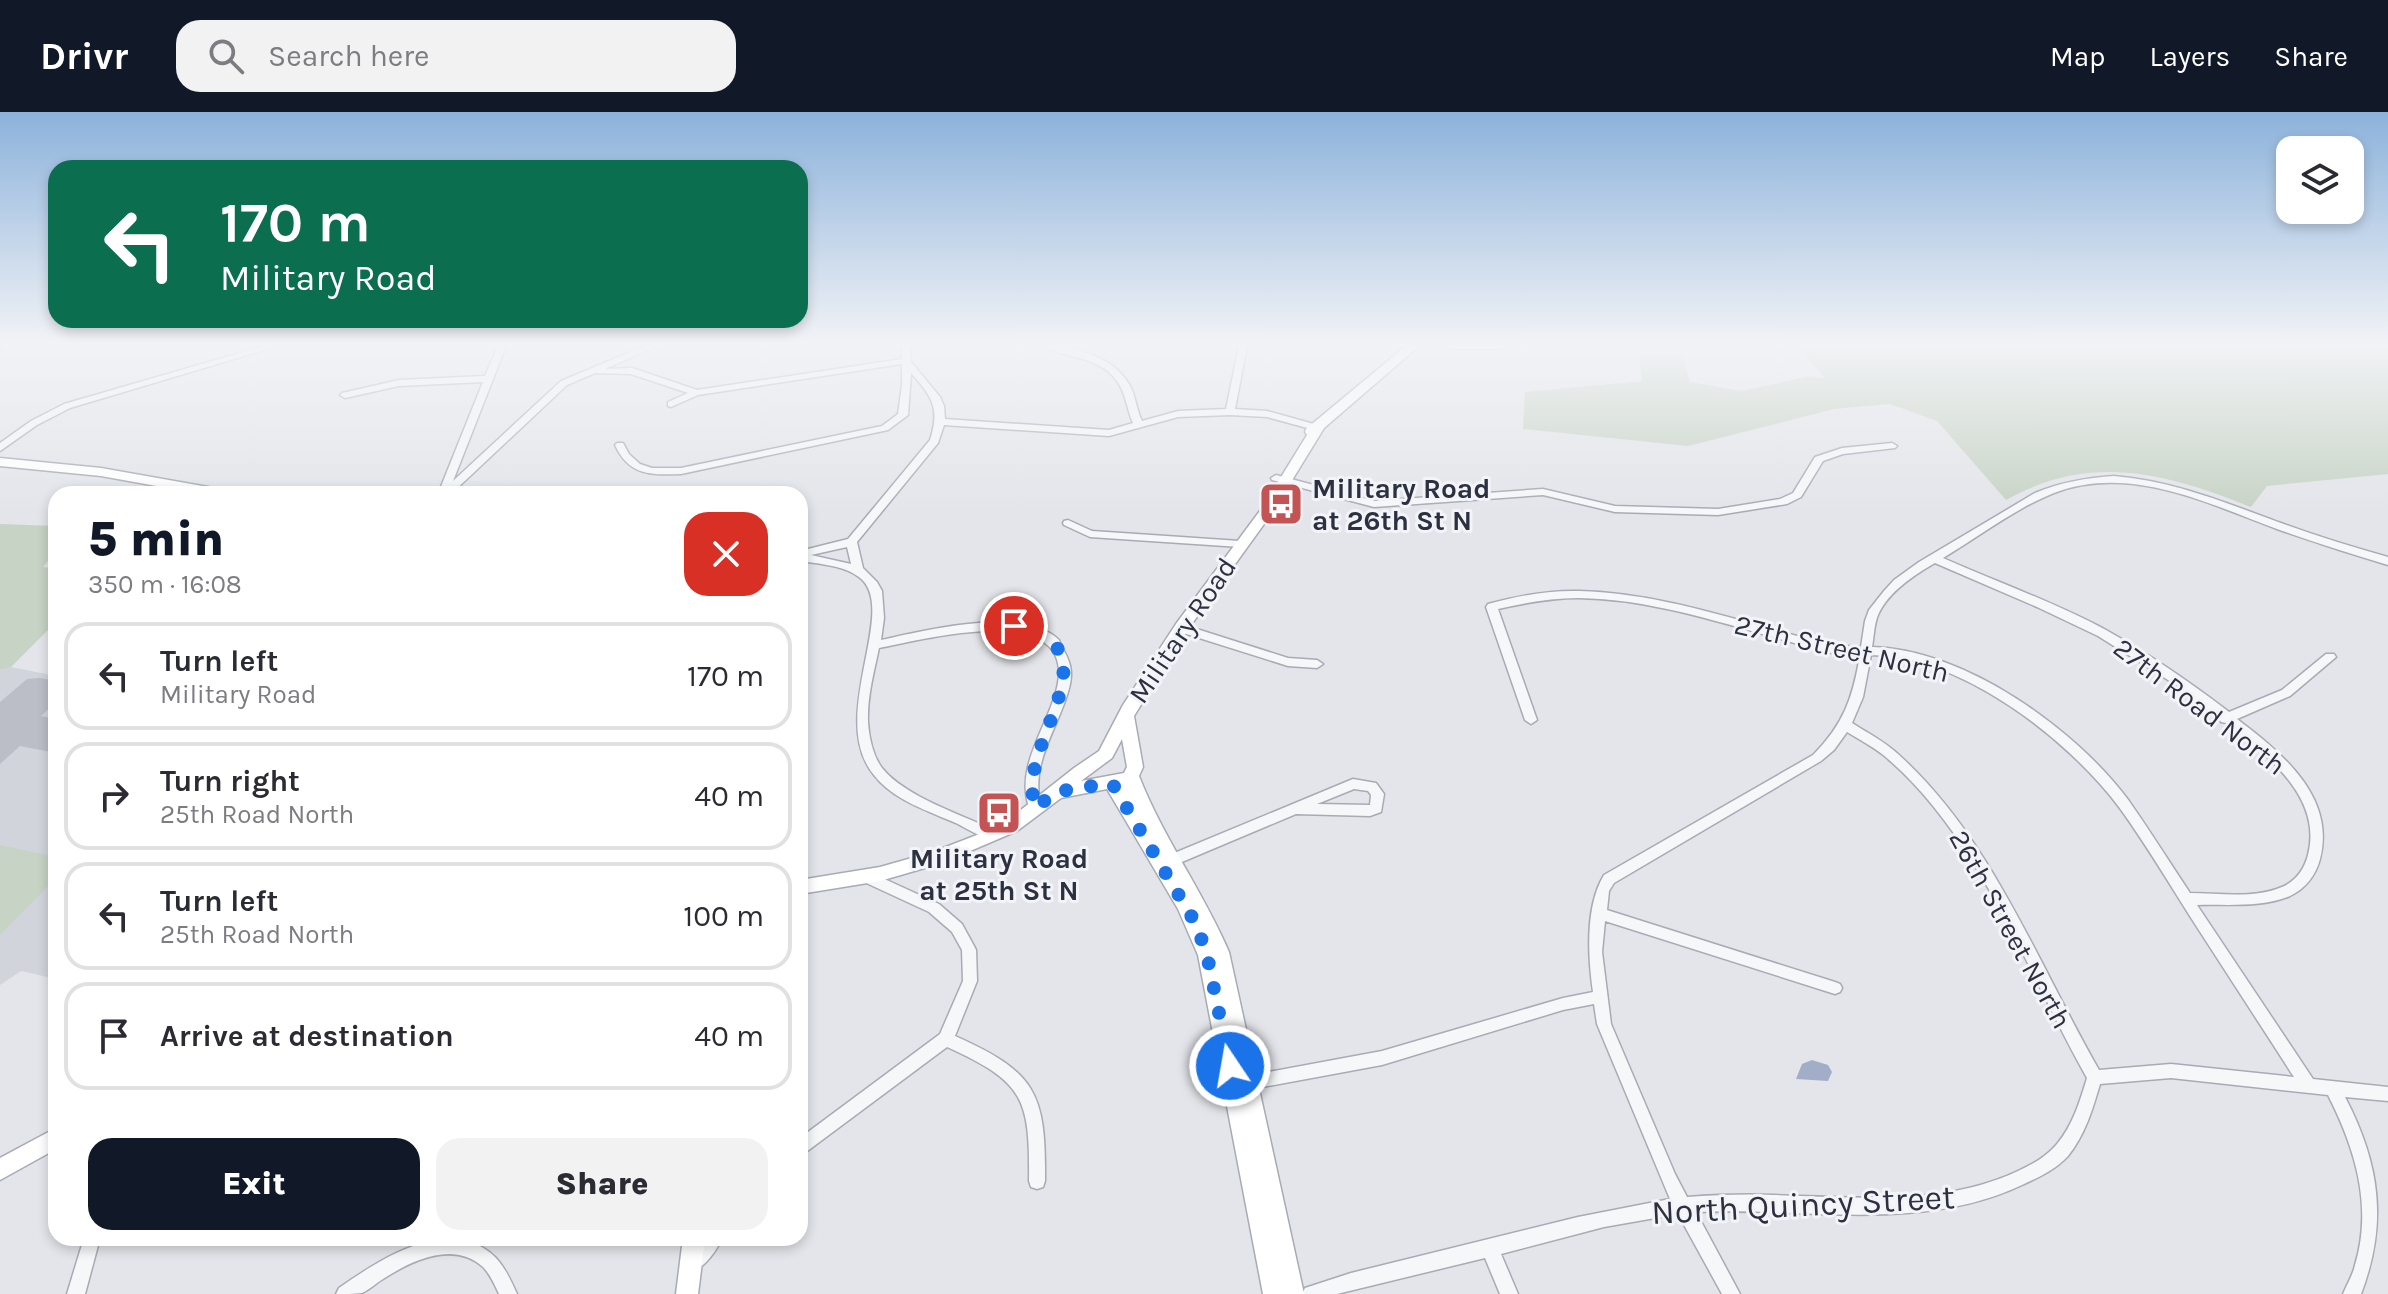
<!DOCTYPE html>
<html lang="en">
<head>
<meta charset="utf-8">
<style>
  :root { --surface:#fff; --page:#f2f2f3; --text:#2b2b33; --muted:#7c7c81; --line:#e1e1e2; --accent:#111827 }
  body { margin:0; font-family:Karla,sans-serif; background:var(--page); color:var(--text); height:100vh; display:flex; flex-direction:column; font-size:30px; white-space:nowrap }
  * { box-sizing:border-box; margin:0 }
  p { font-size:26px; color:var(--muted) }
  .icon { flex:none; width:44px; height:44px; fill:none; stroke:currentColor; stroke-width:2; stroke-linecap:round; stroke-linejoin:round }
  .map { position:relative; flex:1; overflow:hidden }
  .side { position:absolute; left:48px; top:374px; width:760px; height:760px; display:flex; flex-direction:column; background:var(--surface); border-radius:24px; box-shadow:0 4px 12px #0003 }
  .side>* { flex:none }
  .banner { position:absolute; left:48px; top:48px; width:760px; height:168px; border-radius:24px; box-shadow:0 4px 12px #0003; background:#0b6e4f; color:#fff; overflow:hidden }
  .buttons { position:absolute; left:2276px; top:24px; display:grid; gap:16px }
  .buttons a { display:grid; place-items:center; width:88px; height:88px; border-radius:16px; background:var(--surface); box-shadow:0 4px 12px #0003; font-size:40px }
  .pin { position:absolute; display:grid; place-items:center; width:68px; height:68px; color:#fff; margin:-34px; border:4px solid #fff; border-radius:50%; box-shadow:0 2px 8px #0007 }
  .me { position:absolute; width:88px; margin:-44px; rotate:348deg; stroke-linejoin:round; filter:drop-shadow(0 0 6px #0008) }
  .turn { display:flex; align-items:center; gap:28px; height:168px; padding:0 40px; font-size:36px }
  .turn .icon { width:104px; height:104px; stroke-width:2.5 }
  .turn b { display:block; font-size:56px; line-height:68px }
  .round { display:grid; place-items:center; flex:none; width:84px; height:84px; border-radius:24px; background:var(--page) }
  .headline { display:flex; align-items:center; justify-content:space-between; height:136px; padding:0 40px }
  h1 { font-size:48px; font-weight:800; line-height:60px; color:var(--accent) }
  .cta { display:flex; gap:16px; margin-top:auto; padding:16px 40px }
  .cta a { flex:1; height:92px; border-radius:24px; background:var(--accent); color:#fff; font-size:32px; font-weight:800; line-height:92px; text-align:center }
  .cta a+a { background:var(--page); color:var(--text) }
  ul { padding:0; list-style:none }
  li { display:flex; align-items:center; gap:24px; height:108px; margin:0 16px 12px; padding:0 24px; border:4px solid var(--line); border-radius:24px }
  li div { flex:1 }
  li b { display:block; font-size:30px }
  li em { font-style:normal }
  header { display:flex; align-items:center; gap:48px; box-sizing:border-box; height:112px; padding:0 40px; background:var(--accent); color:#fff }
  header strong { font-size:38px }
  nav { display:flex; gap:44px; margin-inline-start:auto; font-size:28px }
  .search { width:560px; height:72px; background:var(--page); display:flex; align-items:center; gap:20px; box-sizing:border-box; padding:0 28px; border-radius:24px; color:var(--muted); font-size:30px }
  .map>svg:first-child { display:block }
  .built { fill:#d2d4dc }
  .green { fill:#c7d3c5 }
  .water { fill:#a2aec7 }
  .building { fill:#bbbec7 }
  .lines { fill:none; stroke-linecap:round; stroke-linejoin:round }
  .street-casing { stroke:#a8abb4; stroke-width:3 }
  .secondary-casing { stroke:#a8abb4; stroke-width:3 }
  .street { fill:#f6f7f9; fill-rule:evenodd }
  .secondary { fill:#fff; fill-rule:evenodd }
  .route { stroke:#1a73e8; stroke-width:14; stroke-dasharray:0 25.2 }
  .labels { text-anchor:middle; stroke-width:6; stroke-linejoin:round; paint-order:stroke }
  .poi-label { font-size:28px; font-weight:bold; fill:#2c3141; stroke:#f3f4f8; text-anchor:start }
  .street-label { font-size:28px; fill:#2c3141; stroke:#f3f4f8 }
  .near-street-label { font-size:34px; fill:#2c3141; stroke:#f3f4f8 }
</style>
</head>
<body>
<header>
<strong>Drivr</strong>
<div class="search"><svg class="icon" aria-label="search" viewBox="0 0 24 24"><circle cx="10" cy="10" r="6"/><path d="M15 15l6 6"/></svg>Search here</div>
<nav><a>Map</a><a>Layers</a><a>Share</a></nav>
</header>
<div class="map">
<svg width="2388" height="1182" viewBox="0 0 2388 1182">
  <rect width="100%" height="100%" fill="#e3e5ea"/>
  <path class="built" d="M11 555 56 564V867L21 859 0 873V558Z"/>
  <g class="green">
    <path d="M1798 234H2388V362L2267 374 2251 395C2167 361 2090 340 2006 388L1937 309 1890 292 1834 297 1688 334 1523 317 1525 280 1642 269 1639 244 1682 241 1690 270 1741 279 1811 264 1825 267Z"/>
    <path d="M0 412 56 414V439L43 455 56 457V510L11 555 0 558Z"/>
    <path d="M0 733 56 745V766L0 823Z"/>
  </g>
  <path class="water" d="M1812 948 1828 953 1832 960 1828 969 1796 967 1802 952Z"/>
  <path class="building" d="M40 566 56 569V590L41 604 56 607V641L20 634 0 652V590L27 567Z"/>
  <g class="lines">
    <g class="street-casing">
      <g id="street">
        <path d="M0 234H5L1 237Z"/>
        <path d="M264 234H278L70 296 37 313 0 339V331L31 309 64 292Z"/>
        <path d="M498 234H506L453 369 561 269 645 234H657L605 257 632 256 697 278 902 247V234H910L911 250 940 285 944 294 945 307 1109 318 1133 311C1127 298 1126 281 1117 269 1100 244 1066 247 1043 234 1074 234 1118 245 1132 278 1136 288 1137 299 1142 309L1178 299 1226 297 1239 234H1247L1235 297 1267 299 1321 314 1323 316 1318 319 1267 305 1230 303 1178 305 1109 324 944 313 938 331 857 430 863 456 877 470 882 479 884 506 881 528C923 519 1024 493 1059 528 1059 529 1064 538 1064 539 1072 553 1073 564 1068 580 1057 618 1028 655 1042 696L1041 700H1031C1014 662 1041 624 1053 589 1092 483 929 526 879 536 874 560 867 585 868 610 869 625 873 644 882 656 905 685 963 703 996 719L998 723 996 727 991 728C979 724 969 718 958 712 929 699 894 689 874 663 826 605 901 496 859 465 843 453 819 452 800 449V439L848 427 930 328C940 297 933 285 911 261L908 303 888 318 681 362C651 363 629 364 615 333L617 331H623L629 342 640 352 652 356H681L882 314 898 302 902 273V252L698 283 671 295 668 294V290L688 281 631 262 595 261 567 273 451 382H438L483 270 399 274 345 286 340 283 342 281 399 268 485 264ZM847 435 851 452 811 443Z"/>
        <path d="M1447 234H1506L1502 237H1451Z"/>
        <path d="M1892 331 1897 334 1895 336 1843 342 1823 349 1801 385 1787 392 1718 403 1615 400 1543 383 1374 395 1272 368 1271 366 1276 363 1374 389 1543 377 1615 394 1718 397 1780 387 1793 381 1815 345 1842 336Z"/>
        <path d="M2114 364C2174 369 2226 391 2281 411 2316 424 2352 435 2388 445V453C2351 442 2314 430 2277 417 2207 391 2129 352 2054 381 2016 396 1978 425 1943 446 1997 470 2054 490 2106 518 2149 542 2190 570 2229 600L2282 578 2326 542H2334L2336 545 2290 584 2237 607C2282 641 2336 685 2320 747 2316 763 2305 777 2290 784 2261 796 2228 792 2197 793L2313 967 2388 975V989L2345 985C2380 1052 2388 1111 2361 1182H2343C2347 1172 2353 1163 2355 1153 2373 1094 2355 1036 2328 983L2171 966 2100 972C2093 996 2085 1023 2068 1044 2055 1058 2039 1065 2022 1073 1921 1121 1803 1095 1696 1100L1740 1182H1722L1678 1102 1604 1115 1501 1142 1518 1182H1500L1485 1146 1337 1182H1302L1305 1176 1351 1161 1578 1105 1670 1087 1597 912 1594 892 1563 898 1382 953 1241 979 1236 977 1233 972 1236 967 1241 965 1382 939 1563 886 1593 880C1588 845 1585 794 1604 763L1813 643C1844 612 1853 585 1860 543L1832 541C1749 521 1664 487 1578 486 1551 486 1525 491 1498 497L1537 608 1531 612 1525 608 1486 495 1488 492C1518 484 1548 478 1579 479 1665 481 1749 513 1832 533L1861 535 1865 509 1869 498 1884 479 1894 468 1919 450 2035 381C2061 370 2086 366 2114 364ZM1935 451 2037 495 2098 524 2176 573 2219 606 2221 610 2226 611C2267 643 2323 685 2308 743 2304 758 2296 769 2282 775 2255 787 2218 781 2190 781 2170 751 2150 719 2129 689 2076 617 1964 537 1872 535 1874 524 1874 513 1878 503 1888 480 1914 463 1935 451ZM1871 543C1961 544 2067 626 2119 695 2146 732 2170 773 2195 812 2228 863 2261 914 2294 965L2171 952 2099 958C2037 850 1992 727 1898 642 1885 630 1868 621 1852 611L1863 585ZM1847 620C1860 628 1876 636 1888 647 1980 726 2028 862 2087 966 2080 989 2073 1013 2057 1032 2046 1045 2033 1052 2018 1059 1941 1095 1854 1085 1772 1083 1744 1082 1715 1083 1687 1085L1675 1062 1611 912 1602 840 1605 809 1835 882 1840 880 1842 876 1840 872 1835 870 1607 798 1609 779 1614 771 1821 649 1834 638Z"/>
        <path d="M1068 408 1092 419 1240 429 1245 432 1240 435 1090 425 1064 413 1063 411 1064 409Z"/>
        <path d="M1181 512 1288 546 1317 548 1323 552 1317 556 1288 554 1177 519 1175 516 1177 513Z"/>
        <path d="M1353 667 1376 671 1384 682 1381 700 1370 704 1296 702 1170 755 1165 756 1160 755 1158 751 1160 747ZM1354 677 1368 679 1371 683 1370 693 1317 692Z"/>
        <path d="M867 759 939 792 962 812 974 834 976 838 977 869 955 924C1036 960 1046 981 1045 1069L1043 1075 1037 1077 1031 1075 1029 1069C1030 986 1024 970 947 935L806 1040 800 1043V1026L940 922 963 869 962 838 952 820 929 800 862 769 860 765 862 761Z"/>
        <path d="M84 1126H100L85 1182H67Z"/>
        <path d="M458 1126C493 1135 503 1150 517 1182H499C495 1173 490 1162 483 1155 453 1128 411 1149 383 1167 376 1171 369 1178 362 1181 355 1182 344 1182 336 1182L339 1176C375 1151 413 1126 458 1126Z"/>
        <path d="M703 1126H722C717 1138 705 1155 693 1159L687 1157 685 1151 687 1145Z"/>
      </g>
    </g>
    <g class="secondary-casing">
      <g id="secondary">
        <path d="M1406 234H1419L1324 316 1272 401 1186 520 1134 604 1143 655 1139 664C1163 726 1203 779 1229 840L1304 1182H1263L1198 843 1178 797 1107 677 1061 686 1017 719 942 751 880 769 800 782V768L880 755 933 740 982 721 1017 701 1074 656 1099 639 1123 593 1176 512 1262 396 1307 323 1305 320 1306 317ZM1122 627 1127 655 1124 661 1081 669 1112 646Z"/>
        <path d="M0 346 101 356 225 378 232 382H201L101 364 0 354Z"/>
        <path d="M56 1016V1037L0 1068V1046Z"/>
        <path d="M683 1126H705L698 1182H676Z"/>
      </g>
    </g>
    <use href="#street" class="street"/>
    <use href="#secondary" class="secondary"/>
  </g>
  <linearGradient id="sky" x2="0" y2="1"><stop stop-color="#8cb2db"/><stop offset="0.58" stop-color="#f2f3f6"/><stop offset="1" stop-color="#f2f3f6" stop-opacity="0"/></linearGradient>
  <rect width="2388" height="400" fill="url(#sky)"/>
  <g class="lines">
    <path class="route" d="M1014 514C1125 535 1011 635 1036 696L1055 680 1112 671 1196 812 1207 843 1230 954"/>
  </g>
  <defs>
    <g id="bus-square" transform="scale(2.3)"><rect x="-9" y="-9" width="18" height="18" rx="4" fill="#c45454" stroke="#f3f4f8"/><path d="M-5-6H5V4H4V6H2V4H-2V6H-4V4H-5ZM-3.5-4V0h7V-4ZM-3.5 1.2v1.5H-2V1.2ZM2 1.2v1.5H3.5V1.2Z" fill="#fff"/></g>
  </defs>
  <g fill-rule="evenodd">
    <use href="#bus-square" x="1281" y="392"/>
    <use href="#bus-square" x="999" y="701"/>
  </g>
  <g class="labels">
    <g class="poi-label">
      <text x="1312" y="386">Military Road<tspan x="1312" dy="32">at 26th St N</tspan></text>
      <text x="999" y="756" text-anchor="middle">Military Road<tspan x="999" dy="32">at 25th St N</tspan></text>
    </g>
    <g class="street-label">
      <text transform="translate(1182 518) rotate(-56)" y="10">Military Road</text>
      <text transform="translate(1842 536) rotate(13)" y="10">27th Street North</text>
      <text transform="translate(2200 594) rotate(37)" y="10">27th Road North</text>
      <text transform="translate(2011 817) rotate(61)" y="10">26th Street North</text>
    </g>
    <g class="near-street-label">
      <text transform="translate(1803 1092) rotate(-3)" y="12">North Quincy Street</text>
    </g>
  </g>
</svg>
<div class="buttons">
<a><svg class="icon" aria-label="layers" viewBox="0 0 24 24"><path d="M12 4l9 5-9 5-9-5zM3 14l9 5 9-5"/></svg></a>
</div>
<div class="pin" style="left:1014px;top:514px;background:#d93025"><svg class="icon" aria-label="arrive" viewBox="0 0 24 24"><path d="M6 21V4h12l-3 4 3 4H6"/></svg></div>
<svg class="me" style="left:1230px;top:954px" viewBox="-20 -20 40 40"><circle r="17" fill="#1a73e8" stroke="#fff" stroke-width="3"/><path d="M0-11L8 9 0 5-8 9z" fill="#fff"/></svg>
<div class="banner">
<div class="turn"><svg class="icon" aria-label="left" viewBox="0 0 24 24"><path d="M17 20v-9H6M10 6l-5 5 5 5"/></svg><div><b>170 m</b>Military Road</div></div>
</div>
<section class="side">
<div class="headline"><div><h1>5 min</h1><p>350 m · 16:08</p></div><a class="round" style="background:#d93025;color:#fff"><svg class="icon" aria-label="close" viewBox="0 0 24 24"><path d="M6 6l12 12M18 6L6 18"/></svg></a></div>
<ul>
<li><svg class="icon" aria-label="left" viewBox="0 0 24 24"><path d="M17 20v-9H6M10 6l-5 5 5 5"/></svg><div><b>Turn left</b><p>Military Road</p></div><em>170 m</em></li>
<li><svg class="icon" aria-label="right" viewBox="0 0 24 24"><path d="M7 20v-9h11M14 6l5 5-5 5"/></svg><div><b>Turn right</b><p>25th Road North</p></div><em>40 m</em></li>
<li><svg class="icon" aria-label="left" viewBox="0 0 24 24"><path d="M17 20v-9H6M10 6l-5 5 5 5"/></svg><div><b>Turn left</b><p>25th Road North</p></div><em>100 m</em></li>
<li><svg class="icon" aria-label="arrive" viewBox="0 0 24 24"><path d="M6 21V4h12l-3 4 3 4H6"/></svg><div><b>Arrive at destination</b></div><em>40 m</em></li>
</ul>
<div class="cta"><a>Exit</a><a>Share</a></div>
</section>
</div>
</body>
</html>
